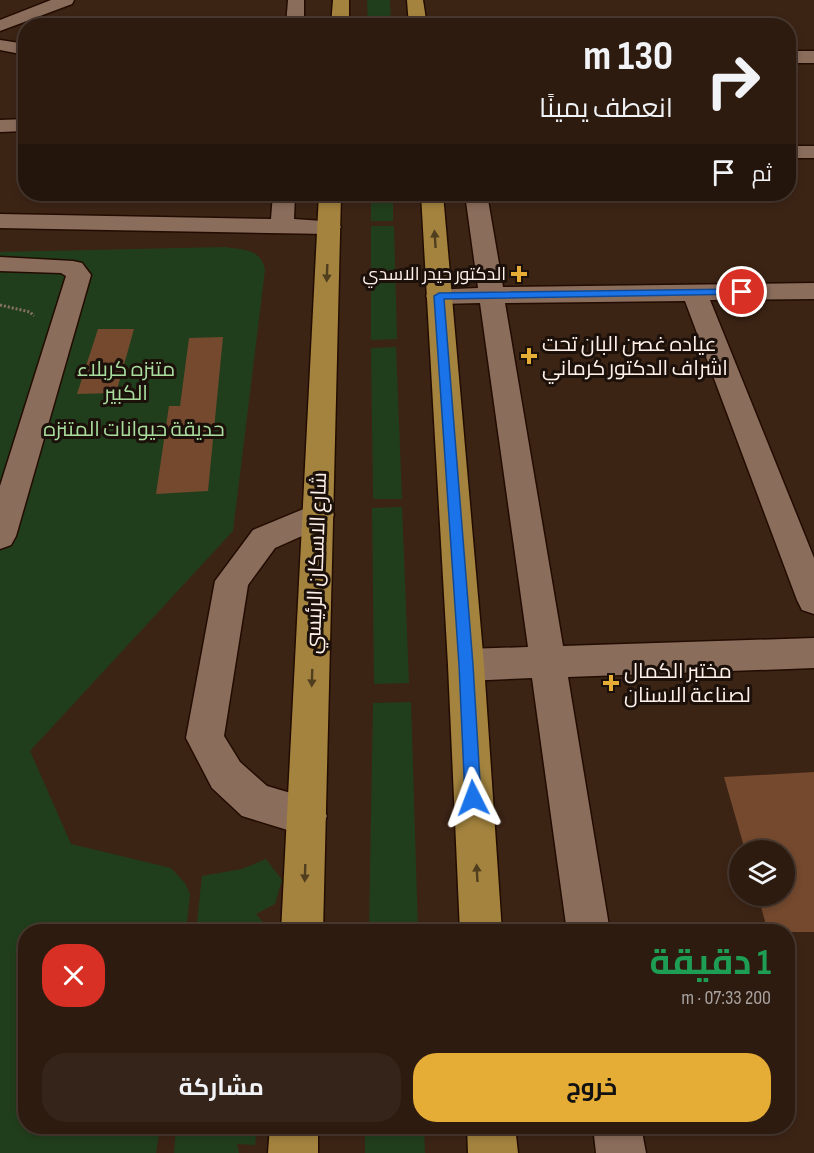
<!DOCTYPE html>
<html lang="ar">
<head>
<meta charset="utf-8">
<style>
  :root { --surface:#2d1b10; --page:#352419; --text:#f1f3f6; --muted:#a7a19f; --line:#483930; --accent:#e5ad35 }
  body { margin:0; font-family:"Sofia Sans Condensed",Cairo,sans-serif; background:var(--page); color:var(--text); direction:rtl; height:100vh; display:flex; flex-direction:column; font-size:22px; white-space:nowrap }
  * { box-sizing:border-box; margin:0 }
  p { font-size:20px; color:var(--muted) }
  .icon { flex:none; width:33px; height:33px; fill:none; stroke:currentColor; stroke-width:2; stroke-linecap:round; stroke-linejoin:round }
  .map { position:relative; flex:1; overflow:hidden; direction:ltr }
  .side { position:absolute; left:18px; top:924px; width:777px; height:210px; display:flex; flex-direction:column; background:var(--surface); border-radius:24px; box-shadow:0 3px 9px #0003,0 0 0 2px var(--line); direction:rtl }
  .side>* { flex:none }
  .banner { position:absolute; left:18px; top:18px; width:778px; height:183px; border-radius:24px; box-shadow:0 3px 9px #0003,0 0 0 2px var(--line); direction:rtl; background:#2d1b10; color:var(--text); overflow:hidden }
  .buttons { position:absolute; left:729px; top:840px; display:grid; gap:12px }
  .buttons a { display:grid; place-items:center; width:66px; height:66px; border-radius:50%; background:var(--surface); box-shadow:0 3px 9px #0003,0 0 0 2px var(--line); font-size:30px }
  .pin { position:absolute; display:grid; place-items:center; width:51px; height:51px; color:#fff; margin:-26px; border:3px solid #fff; border-radius:50%; box-shadow:0 2px 6px #0007 }
  .me { position:absolute; width:66px; margin:-33px; rotate:357deg; stroke-linejoin:round; filter:drop-shadow(0 0 4px #0008) }
  .turn { display:flex; align-items:center; gap:21px; height:126px; padding:0 24px; font-size:27px }
  .turn .icon { width:78px; height:78px; stroke-width:2.5 }
  .turn b { display:block; font-size:42px; line-height:51px }
  .then { display:flex; align-items:center; height:57px; padding:0 24px; background:#0003; gap:12px; font-size:22px }
  .round { display:grid; place-items:center; flex:none; width:63px; height:63px; border-radius:24px; background:var(--page) }
  .overview { display:flex; align-items:center; justify-content:space-between; height:102px; padding:0 24px }
  h1 { font-size:36px; font-weight:700; line-height:45px; color:#1e9e55 }
  .cta { display:flex; gap:12px; margin-top:auto; padding:12px 24px }
  .cta a { flex:1; height:69px; border-radius:24px; background:var(--accent); color:#111; font-size:24px; font-weight:700; line-height:69px; text-align:center }
  .cta a+a { background:var(--page); color:var(--text) }
  .map>svg:first-child { display:block }
  .green { fill:#213e1c }
  .building { fill:#74492e }
  .lines { fill:none; stroke-linecap:round; stroke-linejoin:round }
  .minor-casing { stroke:#220c01; stroke-width:3 }
  .major-casing { stroke:#220c01; stroke-width:3 }
  .path { stroke:#877366; stroke-width:3; stroke-dasharray:2 2; stroke-linecap:butt }
  .minor { fill:#8b6d5c; fill-rule:evenodd }
  .major { fill:#a3833e; fill-rule:evenodd }
  .oneway { fill:#513e1f }
  .route { fill:#1a73e8; stroke:#114b97; stroke-width:1.5 }
  .poi-dot { fill:#e5ad35; stroke:#1b100a; stroke-width:2 }
  .labels { text-anchor:middle; stroke-width:6; stroke-linejoin:round; paint-order:stroke }
  .far-poi-label { font-size:18px; fill:#fff1e9; stroke:#1b100a; text-anchor:end }
  .poi-label { font-size:21px; fill:#fff1e9; stroke:#1b100a; text-anchor:start }
  .park-label { font-size:21px; fill:#a8dd9e; stroke:#1b100a }
  .street-label { font-size:21px; fill:#fff1e9; stroke:#1b100a }
</style>
</head>
<body>
<div class="map">
<svg width="814" height="1153" viewBox="0 0 814 1153">
  <rect width="100%" height="100%" fill="#3c2415"/>
  <g class="green">
    <path d="M367 0H390L391 25H368Z"/>
    <rect x="371" y="194" width="22" height="27"/>
    <path d="M371 226H394L397 339 371 340Z"/>
    <path d="M225 247C242 250 261 248 265 270L233 531 30 751 71 844 171 868 185 883 190 894 186 931 26 932V1126L160 1127 156 1153H0V252Z"/>
    <path d="M396 347 402 499H373L371 348Z"/>
    <path d="M402 507 409 683 374 684 372 508Z"/>
    <path d="M411 702 418 931H369L373 703Z"/>
    <path d="M266 859 282 880 275 904 256 914 270 931H196L202 876 242 869Z"/>
    <path d="M176 1127H257L255 1145 237 1144 239 1153H174Z"/>
    <path d="M365 1127H424L425 1153H365Z"/>
  </g>
  <g class="building">
    <path d="M98 329H134L116 393 77 394Z"/>
    <path d="M223 337 208 491 156 494 169 406H180L189 338Z"/>
    <path d="M814 772V932H768L758 896H784V850H745L724 777Z"/>
  </g>
  <g class="lines">
    <g class="minor-casing">
      <g id="minor">
        <path d="M51 0H74L72 4 0 31V20Z"/>
        <path d="M288 0H304V26H286Z"/>
        <path d="M0 40 26 44V55L0 50Z"/>
        <rect x="789" y="51" width="25" height="12"/>
        <path d="M26 119V131L0 132V120Z"/>
        <rect x="789" y="146" width="25" height="12"/>
        <path d="M273 194H295L294 219 337 222 341 227 337 232 329 234 0 228V214L271 219Z"/>
        <path d="M465 194H487L503 287 814 283V299L710 300 814 558V614L802 610 797 600 685 301 505 303 563 646 814 638V668L568 677 610 932H567L532 678 466 681 453 676 448 665 453 654 466 649 528 647 480 303 439 304 430 302 426 296 430 290 478 288Z"/>
        <path d="M0 257 73 261 82 263 91 275 16 536 11 545 0 549V486L66 276 61 273 0 271Z"/>
        <path d="M318 503 329 506 334 515 329 524 275 548 248 585 224 736 240 762 267 786 321 802 327 816 321 830 307 836 242 816 212 788 186 738 215 581 253 530Z"/>
        <path d="M593 1126H641L646 1153H596Z"/>
      </g>
    </g>
    <g class="major-casing">
      <g id="major">
        <path d="M333 0H349V26H331Z"/>
        <path d="M407 0H423L427 26H409Z"/>
        <path d="M319 194H341L323 932H281Z"/>
        <path d="M421 194H443L484 665 502 932H460L448 665Z"/>
        <path d="M270 1126H318V1153H268Z"/>
        <path d="M467 1126H515L518 1153H468Z"/>
      </g>
    </g>
    <path class="path" d="M0 305 30 312 34 316"/>
    <use href="#minor" class="minor"/>
    <use href="#major" class="major"/>
  </g>
  <defs><path id="oneway-solid" d="M-6-.8H1V-3.2L6.5 0L1 3.2V.8H-6Z" transform="scale(1.5)"/></defs>
  <g class="oneway">
    <use href="#oneway-solid" transform="translate(435 239) rotate(-94)"/>
    <use href="#oneway-solid" transform="translate(327 273) rotate(92)"/>
    <use href="#oneway-solid" transform="translate(312 678) rotate(92)"/>
    <use href="#oneway-solid" transform="translate(305 873) rotate(92)"/>
    <use href="#oneway-solid" transform="translate(477 873) rotate(-93)"/>
  </g>
  <path class="route" d="M742 289 748 292 746 294 444 299 473 665 481 798 479 804 473 806 468 804 465 798 459 665 434 296 439 293Z"/>
  <g class="poi-dot">
    <path d="M516 265h6v6h6v6h-6v6h-6v-6h-6v-6h6z"/>
    <path d="M526 347h6v6h6v6h-6v6h-6v-6h-6v-6h6z"/>
    <path d="M608 674h6v6h6v6h-6v6h-6v-6h-6v-6h6z"/>
  </g>
  <g class="labels">
    <g class="far-poi-label">
      <text x="506" y="280">الدكتور حيدر الاسدي</text>
    </g>
    <g class="poi-label">
      <text x="542" y="351">عياده غصن البان تحت<tspan x="542" dy="24">اشراف الدكتور كرماني</tspan></text>
      <text x="624" y="678">مختبر الكمال<tspan x="624" dy="24">لصناعة الاسنان</tspan></text>
    </g>
    <g class="park-label">
      <text x="126" y="376">متنزه كربلاء<tspan x="126" dy="24">الكبير</tspan></text>
      <text x="134" y="436">حديقة حيوانات المتنزه</text>
    </g>
    <g class="street-label">
      <text transform="translate(316 563) rotate(-88)" y="7">شارع الاسكان الرئيسي</text>
    </g>
  </g>
</svg>
<div class="buttons">
<a><svg class="icon" aria-label="layers" viewBox="0 0 24 24"><path d="M12 4l9 5-9 5-9-5zM3 14l9 5 9-5"/></svg></a>
</div>
<div class="pin" style="left:742px;top:292px;background:#d93025"><svg class="icon" aria-label="arrive" viewBox="0 0 24 24"><path d="M6 21V4h12l-3 4 3 4H6"/></svg></div>
<svg class="me" style="left:473px;top:798px" viewBox="-20 -20 40 40"><path d="M0-17L14 15 0 8-14 15z" fill="#1a73e8" stroke="#fff" stroke-width="4"/></svg>
<div class="banner">
<div class="turn"><svg class="icon" aria-label="right" viewBox="0 0 24 24"><path d="M7 20v-9h11M14 6l5 5-5 5"/></svg><div><b>130 m</b>انعطف يمينًا</div></div>
<div class="then">ثم<svg class="icon" aria-label="arrive" viewBox="0 0 24 24"><path d="M6 21V4h12l-3 4 3 4H6"/></svg></div>
</div>
<section class="side">
<div class="overview"><div><h1>1 دقيقة</h1><p>200 m · 07:33</p></div><a class="round" style="background:#d93025;color:#fff"><svg class="icon" aria-label="close" viewBox="0 0 24 24"><path d="M6 6l12 12M18 6L6 18"/></svg></a></div>
<div class="cta"><a>خروج</a><a>مشاركة</a></div>
</section>
</div>
</body>
</html>
